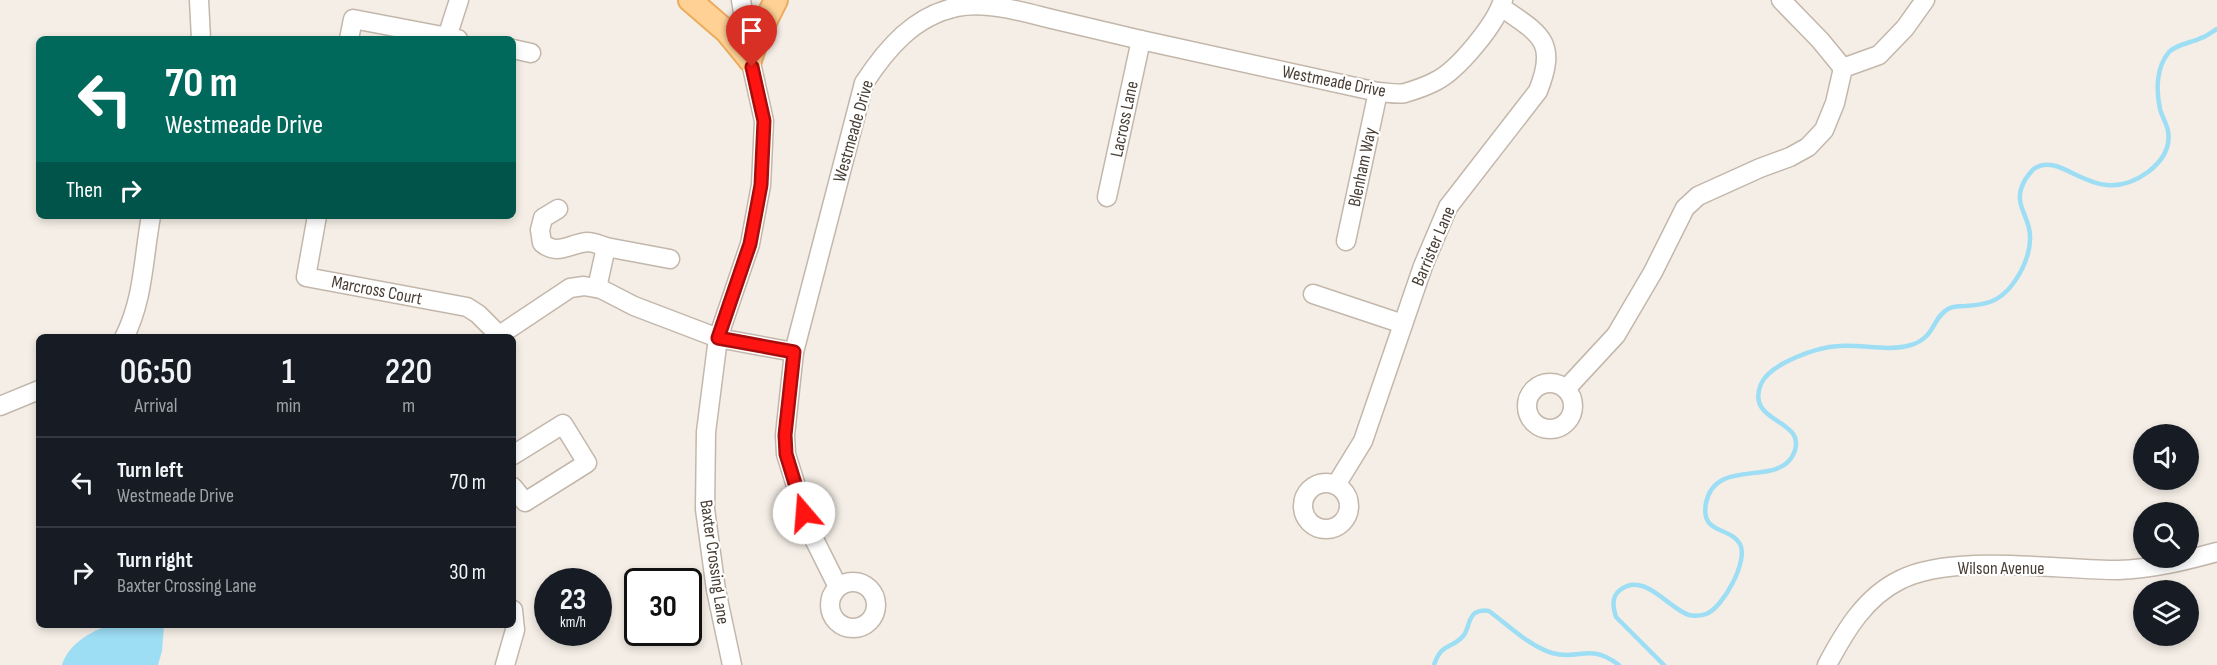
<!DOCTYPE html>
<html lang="en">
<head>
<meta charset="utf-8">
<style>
  :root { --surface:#171b24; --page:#242831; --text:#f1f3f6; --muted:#9ea1a6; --line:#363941 }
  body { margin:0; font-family:"Sofia Sans Condensed",sans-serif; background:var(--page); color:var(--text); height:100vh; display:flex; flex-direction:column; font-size:22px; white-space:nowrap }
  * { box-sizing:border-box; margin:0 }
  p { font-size:20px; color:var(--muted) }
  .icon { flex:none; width:33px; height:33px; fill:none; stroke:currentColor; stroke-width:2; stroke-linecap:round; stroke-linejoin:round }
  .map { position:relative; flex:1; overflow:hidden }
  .drawer { position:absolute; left:36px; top:334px; width:480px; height:294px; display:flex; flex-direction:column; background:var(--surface); border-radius:9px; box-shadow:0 3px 9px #0003 }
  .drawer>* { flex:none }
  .top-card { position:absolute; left:36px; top:36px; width:480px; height:183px; border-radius:9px; box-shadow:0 3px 9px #0003; background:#00695c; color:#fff; overflow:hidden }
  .buttons { position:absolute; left:2133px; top:424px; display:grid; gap:12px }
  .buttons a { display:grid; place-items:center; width:66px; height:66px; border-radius:50%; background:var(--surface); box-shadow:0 3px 9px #0003; font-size:30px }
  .speed { position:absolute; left:534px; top:568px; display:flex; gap:12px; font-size:30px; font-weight:700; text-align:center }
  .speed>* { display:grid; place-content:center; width:78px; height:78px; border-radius:50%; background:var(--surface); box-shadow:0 3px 9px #0003; line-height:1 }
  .speed small { font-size:15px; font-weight:400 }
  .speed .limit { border:3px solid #111; border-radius:9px; background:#fff; color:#111 }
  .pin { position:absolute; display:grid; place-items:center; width:51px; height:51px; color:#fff; margin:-62px -26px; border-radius:50% 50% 50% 0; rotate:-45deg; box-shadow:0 0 6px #0007 }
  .pin .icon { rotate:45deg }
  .me { position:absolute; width:66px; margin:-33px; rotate:342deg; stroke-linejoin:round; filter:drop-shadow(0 0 4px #0008) }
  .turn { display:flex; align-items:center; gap:21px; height:126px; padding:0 30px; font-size:27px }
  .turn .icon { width:78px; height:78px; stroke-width:2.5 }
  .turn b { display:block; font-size:42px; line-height:51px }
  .then { display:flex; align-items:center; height:57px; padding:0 30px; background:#0003; gap:12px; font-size:22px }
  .eta { display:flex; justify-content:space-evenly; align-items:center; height:102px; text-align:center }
  .eta b { font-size:36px; font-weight:600; line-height:42px }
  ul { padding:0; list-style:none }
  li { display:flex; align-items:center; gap:18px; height:90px; padding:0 30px; border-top:2px solid var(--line) }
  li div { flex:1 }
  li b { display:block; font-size:22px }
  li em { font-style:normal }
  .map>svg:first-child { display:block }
  .water { fill:#9edef5 }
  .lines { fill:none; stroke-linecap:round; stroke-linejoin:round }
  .stream { stroke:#9edef5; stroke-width:4.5 }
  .minor-casing { stroke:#c3b7ab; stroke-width:21 }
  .major-casing { stroke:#ecac5c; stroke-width:26 }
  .minor { stroke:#fff; stroke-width:18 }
  .major { stroke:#ffd194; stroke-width:22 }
  .route-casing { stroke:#a60d0c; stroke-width:15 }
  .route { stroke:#ff1412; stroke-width:10 }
  .labels { text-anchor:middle; stroke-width:4.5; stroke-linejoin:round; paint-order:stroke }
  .street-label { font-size:18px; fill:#483e35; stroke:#fff }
</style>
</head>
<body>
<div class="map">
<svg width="2217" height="665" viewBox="0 0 2217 665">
  <rect width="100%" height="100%" fill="#f4eee6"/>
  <path class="water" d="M106 626H164L162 651 158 665H62C68 645 87 634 106 626Z"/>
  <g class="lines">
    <g class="stream">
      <path d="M1434 665C1442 641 1452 650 1464 635 1469 628 1468 618 1475 613 1480 610 1484 610 1489 611 1508 625 1529 646 1552 653 1581 661 1588 642 1619 665"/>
      <path d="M1664 665 1616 617C1613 607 1611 597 1620 590 1644 571 1669 609 1689 615 1693 616 1701 616 1706 614 1723 608 1749 560 1740 544 1730 526 1700 535 1706 503 1715 457 1777 487 1793 455 1811 418 1744 425 1761 384 1770 363 1818 347 1839 346 1862 344 1888 352 1911 345 1935 338 1932 318 1948 309 1953 306 1960 306 1965 306 1985 305 1999 302 2012 285 2022 272 2031 253 2030 236 2030 215 2011 204 2025 180 2029 174 2032 169 2037 167 2066 153 2096 210 2148 172 2161 162 2171 148 2168 131 2167 124 2162 117 2160 109 2156 91 2156 67 2169 52 2177 44 2191 43 2201 38 2207 36 2212 32 2217 29"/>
    </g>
    <g class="minor-casing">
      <g id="minor">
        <path d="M199 0 201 39"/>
        <path d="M1781 0 1820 40 1843 68"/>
        <path d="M447 37 459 0"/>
        <path d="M349 39 353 19 458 39"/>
        <path d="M513 49 531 53"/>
        <path d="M1107 197 1141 40"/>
        <path d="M558 209 543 218 540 230 542 243C558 256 569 244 587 242 594 242 600 245 606 247L597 288"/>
        <path d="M317 216 306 277 467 307 478 314 498 334"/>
        <path d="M1346 241 1378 92"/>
        <path d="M606 247 670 259"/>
        <path d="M1313 294 1403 324"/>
        <path d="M124 338C144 298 143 259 151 216"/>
        <path d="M495 338 570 288 584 286 601 289 634 306 718 338 794 352 864 83C887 48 914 16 957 7 988 1 1023 12 1052 19 1082 26 1111 33 1141 40 1220 58 1299 75 1378 92 1386 92 1397 95 1405 93 1415 90 1427 86 1436 81 1458 70 1496 24 1503 0"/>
        <path d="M794 352 785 435 786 454 810 531 838 587"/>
        <circle cx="1550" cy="406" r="23"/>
        <path d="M1566 389 1616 335 1653 272 1685 208 1698 196 1760 168 1790 157 1808 147 1824 130 1835 103 1843 68 1879 55 1905 28 1925 0"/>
        <path d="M0 406 39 390"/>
        <path d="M513 455 563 424 587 463 525 502 513 487"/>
        <circle cx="1326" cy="506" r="23"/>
        <path d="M1336 485 1363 441 1423 266 1448 207 1538 91C1558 41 1540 34 1501 7"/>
        <circle cx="853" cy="605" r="23"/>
        <path d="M505 665 515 630 513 610"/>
        <path d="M732 665 716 590 705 509 706 432 718 338 750 244 761 185 764 121 752 67 741 0"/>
        <path d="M1827 665C1845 631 1865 597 1900 580 1953 553 2058 570 2118 570 2152 569 2184 561 2217 552"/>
      </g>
    </g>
    <g class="major-casing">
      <g id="major">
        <path d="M690 0 727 32 750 60"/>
        <path d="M750 60 759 34 776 0"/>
      </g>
    </g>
    <use href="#minor" class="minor"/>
    <use href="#major" class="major"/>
  </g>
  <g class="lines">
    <g class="route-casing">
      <path id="route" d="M752 67 764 121 761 185 750 244 718 338 794 352 785 435 786 454 804 513"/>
    </g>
    <use href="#route" class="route"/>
  </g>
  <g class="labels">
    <g class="street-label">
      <text transform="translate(1334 81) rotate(11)" y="6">Westmeade Drive</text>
      <text transform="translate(1124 119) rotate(-78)" y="6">Lacross Lane</text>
      <text transform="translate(853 131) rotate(-74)" y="6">Westmeade Drive</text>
      <text transform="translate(1362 167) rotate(-78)" y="6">Blenham Way</text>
      <text transform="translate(1433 246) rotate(-67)" y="6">Barrister Lane</text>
      <text transform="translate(377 290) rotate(11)" y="6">Marcross Court</text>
      <text transform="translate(715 562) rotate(82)" y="6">Baxter Crossing Lane</text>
      <text x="2001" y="574">Wilson Avenue</text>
    </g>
  </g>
</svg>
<div class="buttons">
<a><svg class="icon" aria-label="sound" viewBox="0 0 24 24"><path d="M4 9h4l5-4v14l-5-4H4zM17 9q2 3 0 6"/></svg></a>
<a><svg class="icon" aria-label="search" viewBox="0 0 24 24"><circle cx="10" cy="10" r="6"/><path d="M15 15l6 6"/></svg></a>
<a><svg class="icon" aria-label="layers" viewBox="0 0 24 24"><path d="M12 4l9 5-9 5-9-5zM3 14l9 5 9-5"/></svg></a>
</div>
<div class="speed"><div>23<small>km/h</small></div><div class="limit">30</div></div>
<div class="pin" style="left:752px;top:67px;background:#d93025"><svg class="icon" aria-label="arrive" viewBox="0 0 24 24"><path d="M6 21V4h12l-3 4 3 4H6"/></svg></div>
<svg class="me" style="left:804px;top:513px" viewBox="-20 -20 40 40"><circle r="19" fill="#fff"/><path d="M0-13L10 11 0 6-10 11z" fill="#ff1412"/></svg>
<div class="top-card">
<div class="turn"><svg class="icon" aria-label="left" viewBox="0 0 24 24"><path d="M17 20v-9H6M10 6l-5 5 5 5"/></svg><div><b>70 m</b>Westmeade Drive</div></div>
<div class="then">Then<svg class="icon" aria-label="right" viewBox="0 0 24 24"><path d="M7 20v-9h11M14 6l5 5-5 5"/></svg></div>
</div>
<section class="drawer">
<div class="eta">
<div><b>06:50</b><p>Arrival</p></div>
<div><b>1</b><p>min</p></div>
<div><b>220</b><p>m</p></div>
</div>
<ul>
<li><svg class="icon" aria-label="left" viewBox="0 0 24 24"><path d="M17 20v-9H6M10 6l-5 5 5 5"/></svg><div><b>Turn left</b><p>Westmeade Drive</p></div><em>70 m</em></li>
<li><svg class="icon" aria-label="right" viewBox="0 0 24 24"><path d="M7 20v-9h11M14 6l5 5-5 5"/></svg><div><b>Turn right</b><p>Baxter Crossing Lane</p></div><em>30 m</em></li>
</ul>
</section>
</div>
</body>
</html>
